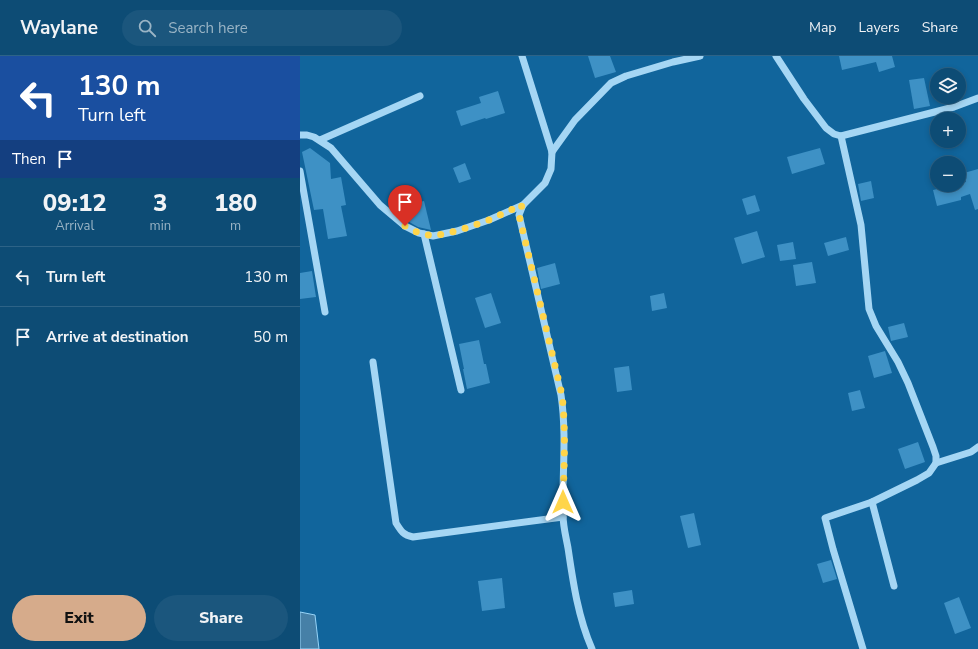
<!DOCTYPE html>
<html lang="en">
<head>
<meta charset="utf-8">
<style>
  :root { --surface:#0d4c75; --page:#1b567d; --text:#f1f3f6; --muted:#9ab4c5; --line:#2d6387; --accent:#d6ab8b }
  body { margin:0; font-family:"Nunito Sans",sans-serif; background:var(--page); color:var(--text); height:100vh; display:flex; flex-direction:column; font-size:15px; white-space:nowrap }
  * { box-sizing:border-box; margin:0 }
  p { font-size:13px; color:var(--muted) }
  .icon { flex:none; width:22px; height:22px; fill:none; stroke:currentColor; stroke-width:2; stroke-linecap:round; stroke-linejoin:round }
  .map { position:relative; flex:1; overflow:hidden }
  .sheet { display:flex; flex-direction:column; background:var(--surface); width:300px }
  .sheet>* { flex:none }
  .guide { background:#1a4fa0; color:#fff; overflow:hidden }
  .controls { position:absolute; left:630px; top:12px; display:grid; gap:8px }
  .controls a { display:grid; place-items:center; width:36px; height:36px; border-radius:50%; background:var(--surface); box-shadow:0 2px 6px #0003,0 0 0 1px var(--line); font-size:20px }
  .pin { position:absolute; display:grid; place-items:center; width:34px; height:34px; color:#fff; margin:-41px -17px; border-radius:50% 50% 50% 0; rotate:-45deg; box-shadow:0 0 4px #0007 }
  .pin .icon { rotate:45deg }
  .me { position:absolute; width:44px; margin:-22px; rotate:0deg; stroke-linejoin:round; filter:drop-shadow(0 0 3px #0008) }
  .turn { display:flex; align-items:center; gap:14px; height:84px; padding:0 12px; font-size:18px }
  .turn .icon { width:52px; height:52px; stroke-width:2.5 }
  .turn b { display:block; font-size:28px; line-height:34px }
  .then { display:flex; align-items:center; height:38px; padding:0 12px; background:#0003; gap:8px; font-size:15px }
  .eta { display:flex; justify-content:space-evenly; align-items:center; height:68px; text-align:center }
  .eta b { font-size:24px; font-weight:800; line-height:28px }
  .cta { display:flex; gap:8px; margin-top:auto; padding:8px 12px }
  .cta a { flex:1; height:46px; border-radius:24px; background:var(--accent); color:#111; font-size:16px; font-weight:800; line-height:46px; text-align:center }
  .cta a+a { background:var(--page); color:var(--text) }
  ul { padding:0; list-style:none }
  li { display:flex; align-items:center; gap:12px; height:60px; padding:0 12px; border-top:1px solid var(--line) }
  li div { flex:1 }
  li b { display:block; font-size:15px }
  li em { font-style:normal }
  header { display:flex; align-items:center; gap:24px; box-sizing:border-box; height:56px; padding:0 20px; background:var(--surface); border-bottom:1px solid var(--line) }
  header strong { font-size:19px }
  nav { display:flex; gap:22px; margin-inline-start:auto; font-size:14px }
  .search { width:280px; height:36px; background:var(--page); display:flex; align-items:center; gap:10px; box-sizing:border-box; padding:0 14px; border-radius:22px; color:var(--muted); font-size:15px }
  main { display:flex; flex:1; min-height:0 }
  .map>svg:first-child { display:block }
  .water { fill:#4680a7; stroke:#97d4f8 }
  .building { fill:#3e91c5 }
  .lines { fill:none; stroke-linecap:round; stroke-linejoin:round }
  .minor { stroke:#a5d6f4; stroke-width:7 }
  .route { stroke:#ffd54a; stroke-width:7; stroke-dasharray:0 12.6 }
</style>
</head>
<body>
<header>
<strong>Waylane</strong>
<div class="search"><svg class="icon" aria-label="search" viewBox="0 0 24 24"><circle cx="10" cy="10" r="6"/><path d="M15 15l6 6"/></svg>Search here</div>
<nav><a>Map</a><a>Layers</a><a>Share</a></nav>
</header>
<main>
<section class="sheet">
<div class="guide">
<div class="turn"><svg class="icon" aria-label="left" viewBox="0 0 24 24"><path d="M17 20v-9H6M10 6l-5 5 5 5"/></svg><div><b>130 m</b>Turn left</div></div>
<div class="then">Then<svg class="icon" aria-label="arrive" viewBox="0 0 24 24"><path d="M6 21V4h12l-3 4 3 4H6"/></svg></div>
</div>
<div class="eta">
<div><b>09:12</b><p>Arrival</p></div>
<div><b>3</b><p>min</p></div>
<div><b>180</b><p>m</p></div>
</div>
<ul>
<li><svg class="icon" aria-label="left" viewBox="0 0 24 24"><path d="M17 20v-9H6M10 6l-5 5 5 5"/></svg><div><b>Turn left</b></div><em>130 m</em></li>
<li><svg class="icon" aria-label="arrive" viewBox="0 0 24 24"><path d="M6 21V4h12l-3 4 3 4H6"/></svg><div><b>Arrive at destination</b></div><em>50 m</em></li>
</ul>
<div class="cta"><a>Exit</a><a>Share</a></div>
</section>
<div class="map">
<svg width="678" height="593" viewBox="0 0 678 593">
  <rect width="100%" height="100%" fill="#11659c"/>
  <path class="water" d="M0 556 15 559 19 593H0Z"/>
  <g class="building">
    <path d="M288 0H310L316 16 295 22Z"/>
    <path d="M539 0H592L595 11 579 16 576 6 542 14Z"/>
    <path d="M624 22 630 50 614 53 609 24Z"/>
    <path d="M198 35 205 57 186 63 185 62 161 70 156 55 181 47 179 41Z"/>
    <path d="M10 92 30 107 31 123 41 121 46 149 41 150 47 180 28 183 23 153 14 154 2 96Z"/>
    <path d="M520 92 525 108 492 118 487 101Z"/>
    <path d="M165 107 171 123 159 127 153 112Z"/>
    <path d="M678 113V153L675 154 670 138 661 141V144L637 150 633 134 654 129H659V128L666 126 664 117Z"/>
    <path d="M571 125 574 142 561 145 558 128Z"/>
    <path d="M455 139 460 155 447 159 442 143Z"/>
    <path d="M124 145 131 174 118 171 104 163 92 152Z"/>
    <path d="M457 175 465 201 442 208 434 182Z"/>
    <path d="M546 181 549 194 528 200 524 187Z"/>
    <path d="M493 186 496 203 480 205 477 189Z"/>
    <path d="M512 206 516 227 496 230 493 209Z"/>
    <path d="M255 207 260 228 241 233 237 212Z"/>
    <path d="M12 215 16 241 0 243V217Z"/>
    <path d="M191 237 201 267 185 272 175 242Z"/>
    <path d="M364 237 367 252 352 255 350 240Z"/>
    <path d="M604 267 608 281 591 285 588 271Z"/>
    <path d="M179 284 184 308H186L190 327 167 333 163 313H164L159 288Z"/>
    <path d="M585 295 592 317 574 322 568 300Z"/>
    <path d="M329 310 332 334 317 336 314 312Z"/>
    <path d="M560 334 565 352 552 355 548 337Z"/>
    <path d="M618 386 625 406 605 413 598 393Z"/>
    <path d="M394 457 401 489 388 492 380 460Z"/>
    <path d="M531 504 537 523 523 527 517 508Z"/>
    <path d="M202 522 205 552 182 555 178 525Z"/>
    <path d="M332 534 334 548 315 551 313 537Z"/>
    <path d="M659 541 671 572 655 578 644 547Z"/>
  </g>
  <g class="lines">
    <g class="minor">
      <path d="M222 0 252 96 251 113 245 127 223 149 219 159 261 339C267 379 262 419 263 459 263 470 266 481 268 492 273 526 278 561 292 593"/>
      <path d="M476 0 504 43 526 72 534 78 541 80 654 51 678 42"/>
      <path d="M0 79H7L14 81 31 92 80 149 105 170 119 177 133 180 157 175 189 164 223 149"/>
      <path d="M541 80 561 169 569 253 576 270 598 306 608 327 633 391 636 400V407L629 417 617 424 572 446 525 462 533 493 563 593"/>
      <path d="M20 84 120 40"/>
      <path d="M252 96 275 64 311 27 326 20 373 6 400 0"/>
      <path d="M0 115 25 256"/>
      <path d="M124 178 161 334"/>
      <path d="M73 306 96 467C101 475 103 479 113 481L263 461"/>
      <path d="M636 407 671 396 678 391"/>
      <path d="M572 446 594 530"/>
    </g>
  </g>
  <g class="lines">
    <path class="route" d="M105 170 119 177 133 180 157 175 189 164 222 149 219 159 262 339C266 374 264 411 263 446"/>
  </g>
</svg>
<div class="controls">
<a><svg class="icon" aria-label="layers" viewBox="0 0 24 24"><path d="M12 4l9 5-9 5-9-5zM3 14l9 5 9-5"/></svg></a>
<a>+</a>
<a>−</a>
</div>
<div class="pin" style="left:105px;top:170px;background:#d93025"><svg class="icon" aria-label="arrive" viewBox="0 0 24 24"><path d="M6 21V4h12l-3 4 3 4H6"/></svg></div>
<svg class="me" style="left:263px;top:446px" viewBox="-20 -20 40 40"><path d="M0-17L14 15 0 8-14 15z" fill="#ffd54a" stroke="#fff" stroke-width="4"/></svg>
</div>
</main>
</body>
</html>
